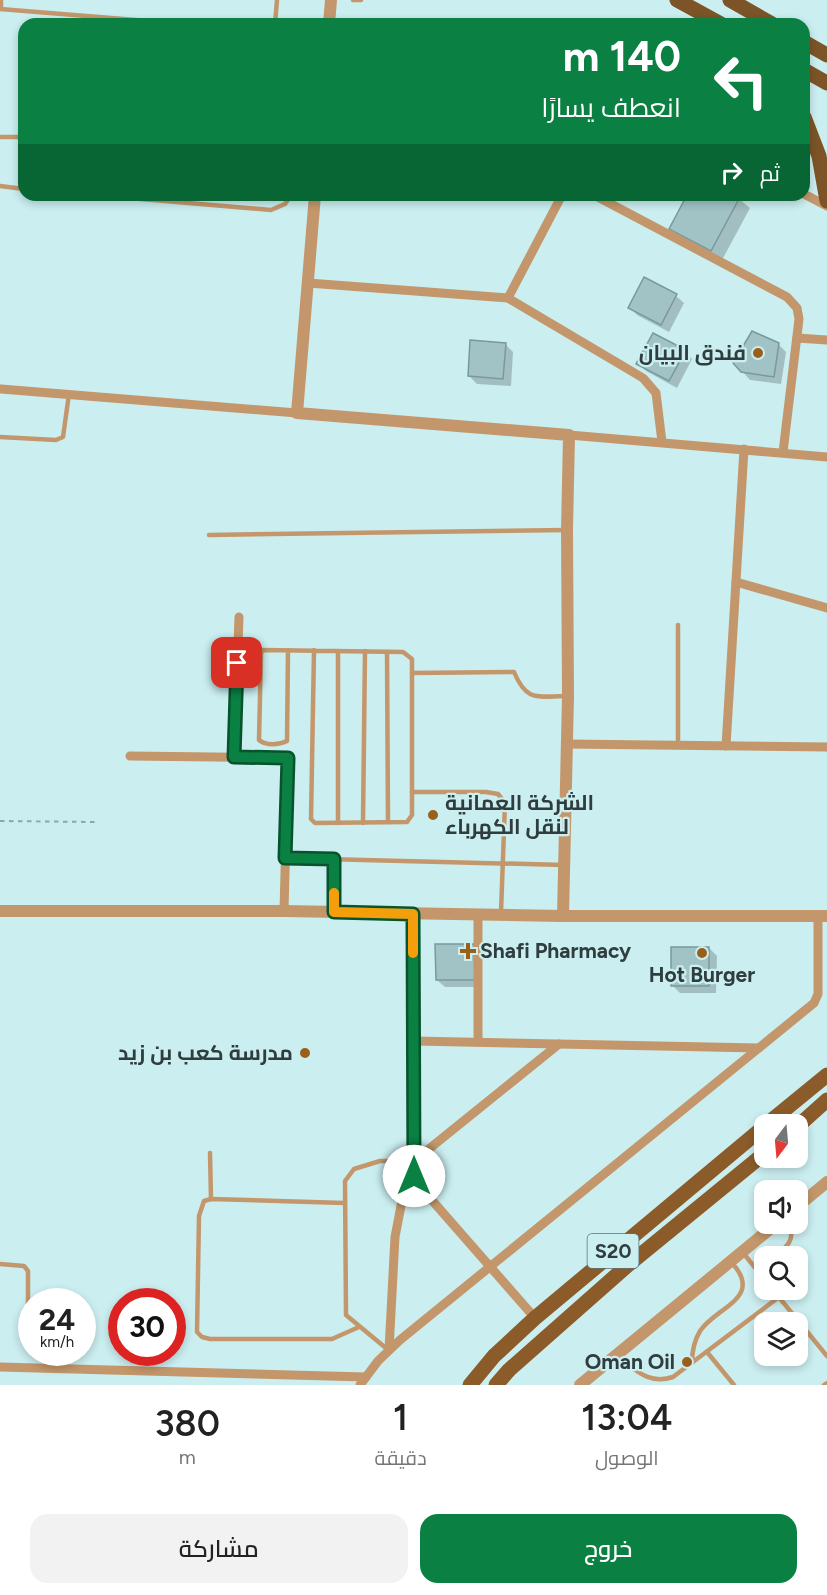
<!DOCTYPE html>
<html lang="ar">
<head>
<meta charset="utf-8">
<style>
  :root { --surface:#fff; --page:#f2f2f2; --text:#222; --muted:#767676; --accent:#0b8043 }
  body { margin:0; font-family:Figtree,Cairo,sans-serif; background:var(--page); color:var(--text); direction:rtl; height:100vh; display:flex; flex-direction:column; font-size:22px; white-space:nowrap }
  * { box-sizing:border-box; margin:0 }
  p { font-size:20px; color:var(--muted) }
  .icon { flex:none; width:33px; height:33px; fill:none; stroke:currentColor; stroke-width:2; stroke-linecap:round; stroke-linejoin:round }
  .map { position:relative; height:1385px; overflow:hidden; direction:ltr }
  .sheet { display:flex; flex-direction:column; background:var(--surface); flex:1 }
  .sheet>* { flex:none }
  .banner { position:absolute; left:18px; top:18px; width:792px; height:183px; border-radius:18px; box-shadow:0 3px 9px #0003; direction:rtl; background:#0b8043; color:#fff; overflow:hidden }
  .needle { width:39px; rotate:196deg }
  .tools { position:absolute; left:754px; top:1114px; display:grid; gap:12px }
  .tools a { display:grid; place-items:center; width:54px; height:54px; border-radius:12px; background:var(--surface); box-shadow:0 3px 9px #0003; font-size:30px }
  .speed { position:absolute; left:18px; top:1288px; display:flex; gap:12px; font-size:30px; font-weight:700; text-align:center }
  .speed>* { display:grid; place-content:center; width:78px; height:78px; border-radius:50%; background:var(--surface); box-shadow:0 3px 9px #0003; line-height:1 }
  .speed small { font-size:15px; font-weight:400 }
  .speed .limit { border:9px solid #d22; background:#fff; color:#111 }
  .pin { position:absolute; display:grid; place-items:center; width:51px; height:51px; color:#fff; margin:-26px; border-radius:12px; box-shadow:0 3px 9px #0006 }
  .me { position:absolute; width:66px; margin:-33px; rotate:0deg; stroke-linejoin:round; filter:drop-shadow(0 0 4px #0008) }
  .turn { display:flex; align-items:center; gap:21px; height:126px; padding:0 30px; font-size:27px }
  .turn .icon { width:78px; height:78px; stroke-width:2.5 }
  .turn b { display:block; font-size:42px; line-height:51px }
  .then { display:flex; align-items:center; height:57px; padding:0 30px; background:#0003; gap:12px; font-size:22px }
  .eta { display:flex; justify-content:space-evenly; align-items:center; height:102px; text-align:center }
  .eta b { font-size:36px; font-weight:600; line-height:42px }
  .button { display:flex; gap:12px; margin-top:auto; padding:12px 30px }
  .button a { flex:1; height:69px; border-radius:18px; background:var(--accent); color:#fff; font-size:24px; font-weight:600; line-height:69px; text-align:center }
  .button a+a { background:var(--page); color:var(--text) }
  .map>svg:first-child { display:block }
  .shadow { fill:#0003 }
  .building { fill:#a1c3c6; stroke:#799a9c; stroke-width:1.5 }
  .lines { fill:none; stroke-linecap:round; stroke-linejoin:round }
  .path { stroke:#8ca6a8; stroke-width:2; stroke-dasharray:4.5 4.5; stroke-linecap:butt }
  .service { stroke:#c3976b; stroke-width:4.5 }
  .minor { stroke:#c3976b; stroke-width:9 }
  .tertiary { stroke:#c3976b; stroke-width:12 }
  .primary { stroke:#8b5c29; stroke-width:15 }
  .trunk { stroke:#7c5428; stroke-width:15 }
  .route-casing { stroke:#07532c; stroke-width:15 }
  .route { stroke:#0b8043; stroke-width:10 }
  .slow { stroke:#f59e0b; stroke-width:10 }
  .poi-dot { fill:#99601c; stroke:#cbeef0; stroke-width:2 }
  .labels { text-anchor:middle; stroke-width:4.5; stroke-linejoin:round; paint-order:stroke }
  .shield { fill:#cbeef0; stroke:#5e7273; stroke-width:1.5 }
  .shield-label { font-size:20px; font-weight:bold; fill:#303d3e }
  .poi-label { font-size:21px; font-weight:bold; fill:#303d3e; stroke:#cbeef0; text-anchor:end }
</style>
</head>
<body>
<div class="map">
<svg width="827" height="1385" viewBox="0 0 827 1385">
  <rect width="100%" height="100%" fill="#cbeef0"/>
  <g class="shadow">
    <path d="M689 195H734L750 208 722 260 682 239 671 228Z"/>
    <path d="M645 279 676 296 684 303 669 332 637 315 630 307Z"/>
    <path d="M505 344 513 352 511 386 477 384 469 376Z"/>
    <path d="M778 344 786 352 781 384 750 380 742 371Z"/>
    <path d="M685 351 692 359 677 388 646 371 638 364Z"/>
    <path d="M437 946 482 987H445L437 980Z"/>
    <path d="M709 948 717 956 716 993H680L672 985Z"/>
  </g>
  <g class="building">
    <path d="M687 195H737L740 197 711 251 669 229Z"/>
    <path d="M644 277 677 294 661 325 628 308Z"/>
    <path d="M752 331 779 343 774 377 741 372 733 363Z"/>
    <path d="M653 333 686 350 669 381 636 364Z"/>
    <path d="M470 340 506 343 503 379 468 376Z"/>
    <path d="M435 944H474L475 980H436Z"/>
    <rect x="671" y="947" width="38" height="39"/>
  </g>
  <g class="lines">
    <path class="path" d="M0 821 96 822"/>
    <g class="service">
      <path d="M353 0H361"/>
      <path d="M0 9 185 24"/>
      <path d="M1 9V0"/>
      <path d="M275 24 277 0"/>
      <path d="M0 137H24"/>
      <path d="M0 186 24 189"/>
      <path d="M94 195 271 210 285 204 291 195"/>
      <path d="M0 437 56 440 63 437 69 394"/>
      <path d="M209 535 567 530"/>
      <path d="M678 625V745"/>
      <path d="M288 650 287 741C279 745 266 746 259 740L261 653 263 650 403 652 412 659V815L407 822 315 823 311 819 314 650"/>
      <path d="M338 651V823"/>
      <path d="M387 652 388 822"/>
      <path d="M412 673 514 672C527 703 538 696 568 696"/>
      <path d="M412 792H486L498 794 505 803 501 912"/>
      <path d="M363 823 365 651"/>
      <path d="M285 858 564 865"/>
      <path d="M334 910V859"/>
      <path d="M210 1153 211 1199"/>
      <path d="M344 1203 211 1199 204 1201 199 1216 197 1332 202 1337 210 1339H332L359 1327"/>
      <path d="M744 1254 765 1280"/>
      <path d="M774 1257C786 1248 797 1239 788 1224"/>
      <path d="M0 1264 24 1266 28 1271V1321"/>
      <path d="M758 1271 765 1265"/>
      <path d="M773 1290 827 1356"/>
      <path d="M387 1349 346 1315 345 1181 354 1169 380 1161H414"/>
      <path d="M707 1352 734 1385"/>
      <path d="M618 1357C636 1371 650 1385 673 1377L779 1297"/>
      <path d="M692 1363C692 1351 694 1341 700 1331 716 1307 764 1298 732 1263"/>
      <path d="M824 1385 827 1383"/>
    </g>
    <g class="minor">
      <path d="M804 194 827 206"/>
      <path d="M594 195 787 297 797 308 799 319 783 452"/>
      <path d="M308 283 508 298 643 378 656 393 662 442"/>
      <path d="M508 298 562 195"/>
      <path d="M797 338 827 340"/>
      <path d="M1 389 297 413"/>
      <path d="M569 435 827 457"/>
      <path d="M736 582 827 608"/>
      <path d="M566 744 827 747"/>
      <path d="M726 746 744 449"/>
      <path d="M130 756 288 758 284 911"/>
      <path d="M234 757 239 617"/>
      <path d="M413 914 414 1176 423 1190 535 1318"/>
      <path d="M478 915V1042"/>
      <path d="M414 1041 759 1048"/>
      <path d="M414 1161 559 1044"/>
      <path d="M389 1350 395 1237 404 1190 414 1176"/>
      <path d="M0 1367 366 1377"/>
      <path d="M360 1385 378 1361 400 1340 814 1003 818 994V916"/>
    </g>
    <g class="tertiary">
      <path d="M329 24 331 0"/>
      <path d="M315 195 297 413 569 435 567 530 568 696 563 916"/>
      <path d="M0 911H284L563 916H827"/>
      <path d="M798 1206 827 1182"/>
      <path d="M580 1385 776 1224"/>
    </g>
    <g class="primary">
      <path d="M766 1125 827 1075"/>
      <path d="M798 1126 827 1100"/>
      <path d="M470 1385 494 1356 535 1318 765 1126"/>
      <path d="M496 1385 509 1370 628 1265 765 1153"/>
    </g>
    <g class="trunk">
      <path d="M677 0 721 24"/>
      <path d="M730 0 772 24"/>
      <path d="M804 42 827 55"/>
      <path d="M804 70 827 83"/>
      <path d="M804 117 819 156 827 201"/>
    </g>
  </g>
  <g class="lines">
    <g class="route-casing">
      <path id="route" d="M237 663 234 757 288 758 285 858 334 859V912L413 914 414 1176"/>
    </g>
    <use href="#route" class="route"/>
    <path class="slow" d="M334 893V912L413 914V953"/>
  </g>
  <g class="poi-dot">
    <circle cx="758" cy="353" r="6"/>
    <circle cx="433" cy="815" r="6"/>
    <path d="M465 942h6v6h6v6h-6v6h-6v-6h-6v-6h6z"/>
    <circle cx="702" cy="953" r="6"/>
    <circle cx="305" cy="1053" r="6"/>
    <circle cx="687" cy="1362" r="6"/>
  </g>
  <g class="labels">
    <rect class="shield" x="587.5" y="1234" width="51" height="34" rx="4.5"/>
    <g class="shield-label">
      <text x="613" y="1258">S20</text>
    </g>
    <g class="poi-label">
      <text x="746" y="360">فندق البيان</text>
      <text x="445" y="810" text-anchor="start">الشرکة العمانیة<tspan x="445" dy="24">لنقل الکهرباء</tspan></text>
      <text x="480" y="958" text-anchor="start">Shafi Pharmacy</text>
      <text x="702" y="982" text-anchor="middle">Hot Burger</text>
      <text x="293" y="1060">مدرسة كعب بن زيد</text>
      <text x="675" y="1369">Oman Oil</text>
    </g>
  </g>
</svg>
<div class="tools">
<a><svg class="needle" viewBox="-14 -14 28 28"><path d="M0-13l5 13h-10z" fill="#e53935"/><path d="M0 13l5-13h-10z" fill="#767676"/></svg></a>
<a><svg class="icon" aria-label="sound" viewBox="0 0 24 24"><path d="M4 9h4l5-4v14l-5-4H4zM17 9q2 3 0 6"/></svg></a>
<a><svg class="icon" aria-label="search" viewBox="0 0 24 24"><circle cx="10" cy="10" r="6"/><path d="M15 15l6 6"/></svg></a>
<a><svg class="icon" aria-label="layers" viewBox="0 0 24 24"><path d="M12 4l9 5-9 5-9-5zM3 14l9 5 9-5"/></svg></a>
</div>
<div class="speed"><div>24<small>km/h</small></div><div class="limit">30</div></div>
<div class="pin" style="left:237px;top:663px;background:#d93025"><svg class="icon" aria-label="arrive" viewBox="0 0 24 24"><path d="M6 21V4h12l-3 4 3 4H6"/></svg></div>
<svg class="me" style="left:414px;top:1176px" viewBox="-20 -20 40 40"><circle r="19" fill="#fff"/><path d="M0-13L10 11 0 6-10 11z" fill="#0b8043"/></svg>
<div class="banner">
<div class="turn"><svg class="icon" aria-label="left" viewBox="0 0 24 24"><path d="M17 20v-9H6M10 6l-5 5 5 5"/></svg><div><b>140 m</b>انعطف يسارًا</div></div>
<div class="then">ثم<svg class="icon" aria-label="right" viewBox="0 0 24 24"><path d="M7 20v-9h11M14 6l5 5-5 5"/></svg></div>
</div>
</div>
<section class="sheet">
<div class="eta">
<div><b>13:04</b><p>الوصول</p></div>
<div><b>1</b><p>دقيقة</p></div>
<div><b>380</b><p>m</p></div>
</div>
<div class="button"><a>خروج</a><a>مشاركة</a></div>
</section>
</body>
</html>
